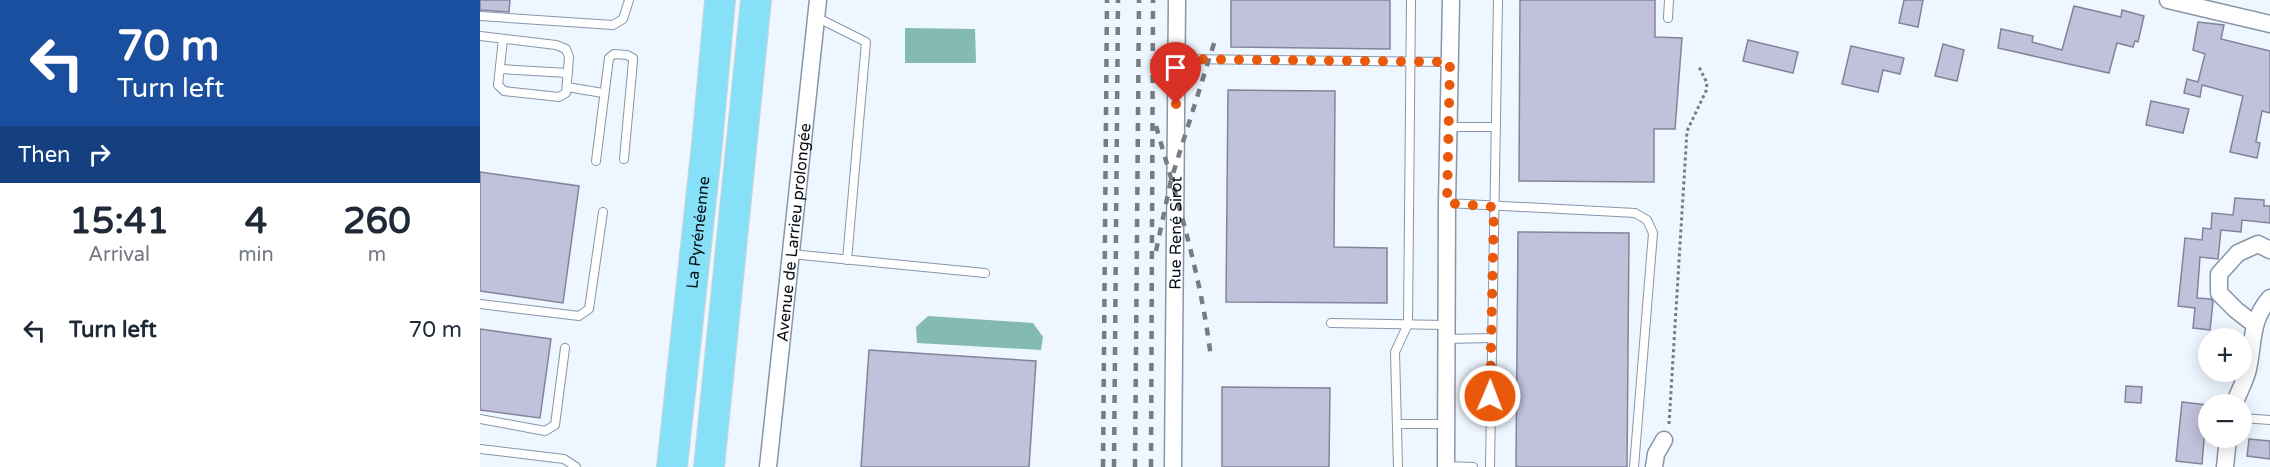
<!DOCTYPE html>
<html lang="en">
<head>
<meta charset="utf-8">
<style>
  :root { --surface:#fff; --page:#f2f2f3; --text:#1f2937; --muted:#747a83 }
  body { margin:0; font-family:"Varela Round",sans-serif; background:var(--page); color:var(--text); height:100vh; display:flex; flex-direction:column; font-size:22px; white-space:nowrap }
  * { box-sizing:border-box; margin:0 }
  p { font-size:20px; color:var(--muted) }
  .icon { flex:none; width:33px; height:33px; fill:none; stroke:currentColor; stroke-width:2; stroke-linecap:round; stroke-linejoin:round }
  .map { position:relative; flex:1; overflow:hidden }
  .panel { display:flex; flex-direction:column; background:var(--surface); width:480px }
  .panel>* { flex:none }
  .top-card { background:#1a4fa0; color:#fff; overflow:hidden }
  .fabs { position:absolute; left:1718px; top:328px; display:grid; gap:12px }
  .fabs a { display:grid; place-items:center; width:54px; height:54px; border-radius:50%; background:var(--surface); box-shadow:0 3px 15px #0003; font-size:30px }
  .pin { position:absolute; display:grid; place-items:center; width:51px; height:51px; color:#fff; margin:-62px -26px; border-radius:50% 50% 50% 0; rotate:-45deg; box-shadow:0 0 6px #0007 }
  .pin .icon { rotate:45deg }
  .me { position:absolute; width:66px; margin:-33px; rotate:1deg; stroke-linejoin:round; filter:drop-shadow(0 0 4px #0008) }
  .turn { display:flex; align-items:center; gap:21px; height:126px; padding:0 18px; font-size:27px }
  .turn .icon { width:78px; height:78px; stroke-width:2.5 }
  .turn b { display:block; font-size:42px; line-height:51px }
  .then { display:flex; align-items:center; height:57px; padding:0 18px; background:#0003; gap:12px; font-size:22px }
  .eta { display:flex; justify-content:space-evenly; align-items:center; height:102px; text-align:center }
  .eta b { font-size:36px; font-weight:700; line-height:42px }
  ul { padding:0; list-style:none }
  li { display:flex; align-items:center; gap:18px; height:90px; padding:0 18px }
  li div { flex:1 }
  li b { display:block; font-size:22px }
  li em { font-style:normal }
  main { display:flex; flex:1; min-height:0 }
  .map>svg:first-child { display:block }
  .water { fill:#83bbb1 }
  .building { fill:#c1c1db; stroke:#83839b; stroke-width:1.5 }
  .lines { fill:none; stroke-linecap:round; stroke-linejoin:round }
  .service-casing { stroke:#8597ab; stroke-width:10 }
  .minor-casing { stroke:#8597ab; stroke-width:19 }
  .motorway-casing { stroke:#d3d4d5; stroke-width:32 }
  .path { stroke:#757c84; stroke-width:3; stroke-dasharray:3 3; stroke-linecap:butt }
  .service { stroke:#fff; stroke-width:8 }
  .minor { stroke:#fff; stroke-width:16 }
  .motorway { stroke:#86e0f8; stroke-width:30 }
  .rail { stroke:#757c84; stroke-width:4.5; stroke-dasharray:8 8; stroke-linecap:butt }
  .route { stroke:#ea580c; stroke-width:10; stroke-dasharray:0 18 }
  .labels { text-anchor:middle; stroke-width:5; stroke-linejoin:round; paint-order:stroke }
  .street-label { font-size:16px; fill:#090f16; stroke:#fff }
</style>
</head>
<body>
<main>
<section class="panel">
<div class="top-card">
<div class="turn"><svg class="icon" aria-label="left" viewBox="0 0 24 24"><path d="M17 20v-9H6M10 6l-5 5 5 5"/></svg><div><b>70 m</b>Turn left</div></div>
<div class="then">Then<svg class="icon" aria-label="right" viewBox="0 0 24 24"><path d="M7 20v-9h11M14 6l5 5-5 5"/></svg></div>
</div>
<div class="eta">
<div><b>15:41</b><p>Arrival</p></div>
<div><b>4</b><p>min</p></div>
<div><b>260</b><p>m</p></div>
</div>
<ul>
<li><svg class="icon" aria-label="left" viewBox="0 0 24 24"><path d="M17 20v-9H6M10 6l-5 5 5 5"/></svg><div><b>Turn left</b></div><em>70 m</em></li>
</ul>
</section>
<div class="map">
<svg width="1790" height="467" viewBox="0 0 1790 467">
  <rect width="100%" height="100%" fill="#eef6ff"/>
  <g class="water">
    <path d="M425 28 495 29 496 63H425Z"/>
    <path d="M448 316 553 323 563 337 561 350 437 343 436 327Z"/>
  </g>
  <g class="building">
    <path d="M0 0H30L29 12 0 10Z"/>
    <path d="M751 0H910V49L751 47Z"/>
    <path d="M1040 0H1175V37L1202 38 1195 129H1174V182L1039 181Z"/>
    <path d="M1424 0H1443L1438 27 1419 23Z"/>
    <path d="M1594 6 1641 17 1642 10 1664 16 1658 42 1655 41 1653 47 1637 43 1629 73 1518 48 1521 29 1553 36 1552 42 1582 50Z"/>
    <path d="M1718 22 1744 25 1741 39 1790 51V113L1782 111 1776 142 1780 143 1777 158 1750 152 1763 96 1722 85 1720 97 1704 93 1707 79 1718 82 1725 54 1713 50Z"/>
    <path d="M1268 40 1318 52 1313 73 1263 61Z"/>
    <path d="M1463 44 1484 50 1477 81 1455 76Z"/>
    <path d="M1371 46 1424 58 1420 74 1403 70 1398 92 1362 84Z"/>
    <path d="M748 90 855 91 854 247 907 248V303L746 302Z"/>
    <path d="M1671 101 1709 109 1703 133 1666 125Z"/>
    <path d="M0 172 99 186 83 303 0 291Z"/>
    <path d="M1755 198 1784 200V206H1790V223L1762 220 1761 232 1741 230 1738 259 1720 257 1717 298 1731 299 1733 302 1730 330 1713 328 1715 308 1698 306 1705 238 1722 240 1723 228 1731 229 1732 213 1753 215Z"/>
    <path d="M1038 232 1149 233 1147 467H1036Z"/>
    <path d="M0 329 71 339 60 418 0 410Z"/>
    <path d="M389 350 556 361 549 467H381Z"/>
    <path d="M1646 386 1662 387 1661 403 1645 402Z"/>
    <path d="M742 387 850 388 849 467H742Z"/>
    <path d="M1702 402 1727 405 1722 464 1696 461Z"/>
    <path d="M1769 439 1790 441V459L1767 456Z"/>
  </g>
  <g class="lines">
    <g class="service-casing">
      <g id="service">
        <path d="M0 16 133 25 143 19 149 0"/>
        <path d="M336 17 386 42 367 260"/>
        <path d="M1188 18 1189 0"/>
        <path d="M0 36 76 45 86 49 89 57 86 93 79 97 24 91 18 85 23 39"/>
        <path d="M696 59 970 62"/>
        <path d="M20 69 88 73"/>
        <path d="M87 87 123 93"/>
        <path d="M969 127H1016"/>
        <path d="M116 161 129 58 134 54 147 55 153 58V61L144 159"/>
        <path d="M967 203 1155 213 1167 220 1173 233 1154 467"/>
        <path d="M311 254 505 273"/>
        <path d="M0 304 99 316 109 309 123 212"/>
        <path d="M851 323 966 325"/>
        <path d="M966 339 1011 338"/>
        <path d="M1761 418 1790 420"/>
        <path d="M0 419 65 431 75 425 85 348"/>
        <path d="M917 424H966"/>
        <path d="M0 449 84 459 96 467"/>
        <path d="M966 466 993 467"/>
        <path d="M918 467 915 352 928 324 931 0"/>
        <path d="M1010 467 1018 0"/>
      </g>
    </g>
    <g class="minor-casing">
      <g id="minor">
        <path d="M1688 0 1790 24"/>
        <path d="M1774 324 1756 310 1739 293V274L1758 253 1778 244 1790 250"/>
        <path d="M1754 405C1758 393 1765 382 1768 369 1774 341 1770 321 1790 298"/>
        <path id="s1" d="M288 467 338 0"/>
        <path id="s2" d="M693 467 697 0"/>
        <path d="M966 467 967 203 971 0"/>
        <path d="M1174 467 1176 454 1184 440"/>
        <path d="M1745 467 1748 438"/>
      </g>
    </g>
    <g class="motorway-casing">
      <g id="motorway">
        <path id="s3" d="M192 467 227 144 240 0"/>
        <path d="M229 467 276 0"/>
      </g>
    </g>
    <path class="path" d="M1189 424 1207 131 1226 91 1227 83 1219 67"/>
    <use href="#service" class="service"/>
    <use href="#minor" class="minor"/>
    <use href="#motorway" class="motorway"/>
    <g class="rail">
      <path d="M676 126C698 203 722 279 731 359"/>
      <path d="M676 251 691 180 736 37"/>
      <path d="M623 467 627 0"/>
      <path d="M634 467 638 0"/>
      <path d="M655 467 659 0"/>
      <path d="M671 467 673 0"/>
    </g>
  </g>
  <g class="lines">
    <path class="route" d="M696 104V59L970 62 967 203 1014 207 1010 396"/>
  </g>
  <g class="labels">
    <g class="street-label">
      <text dy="6" stroke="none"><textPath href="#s2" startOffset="234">Rue René Sirot</textPath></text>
      <text dy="6" stroke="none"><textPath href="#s3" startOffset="236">La Pyrénéenne</textPath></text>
      <text dy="6" stroke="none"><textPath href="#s1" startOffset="236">Avenue de Larrieu prolongée</textPath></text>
    </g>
  </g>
</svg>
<div class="fabs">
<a>+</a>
<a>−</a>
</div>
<div class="pin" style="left:696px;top:104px;background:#d93025"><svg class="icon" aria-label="arrive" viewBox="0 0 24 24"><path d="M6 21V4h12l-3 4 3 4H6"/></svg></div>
<svg class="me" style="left:1010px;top:396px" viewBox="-20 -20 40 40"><circle r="17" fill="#ea580c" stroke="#fff" stroke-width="3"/><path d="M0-11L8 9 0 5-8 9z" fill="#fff"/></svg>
</div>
</main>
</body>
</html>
